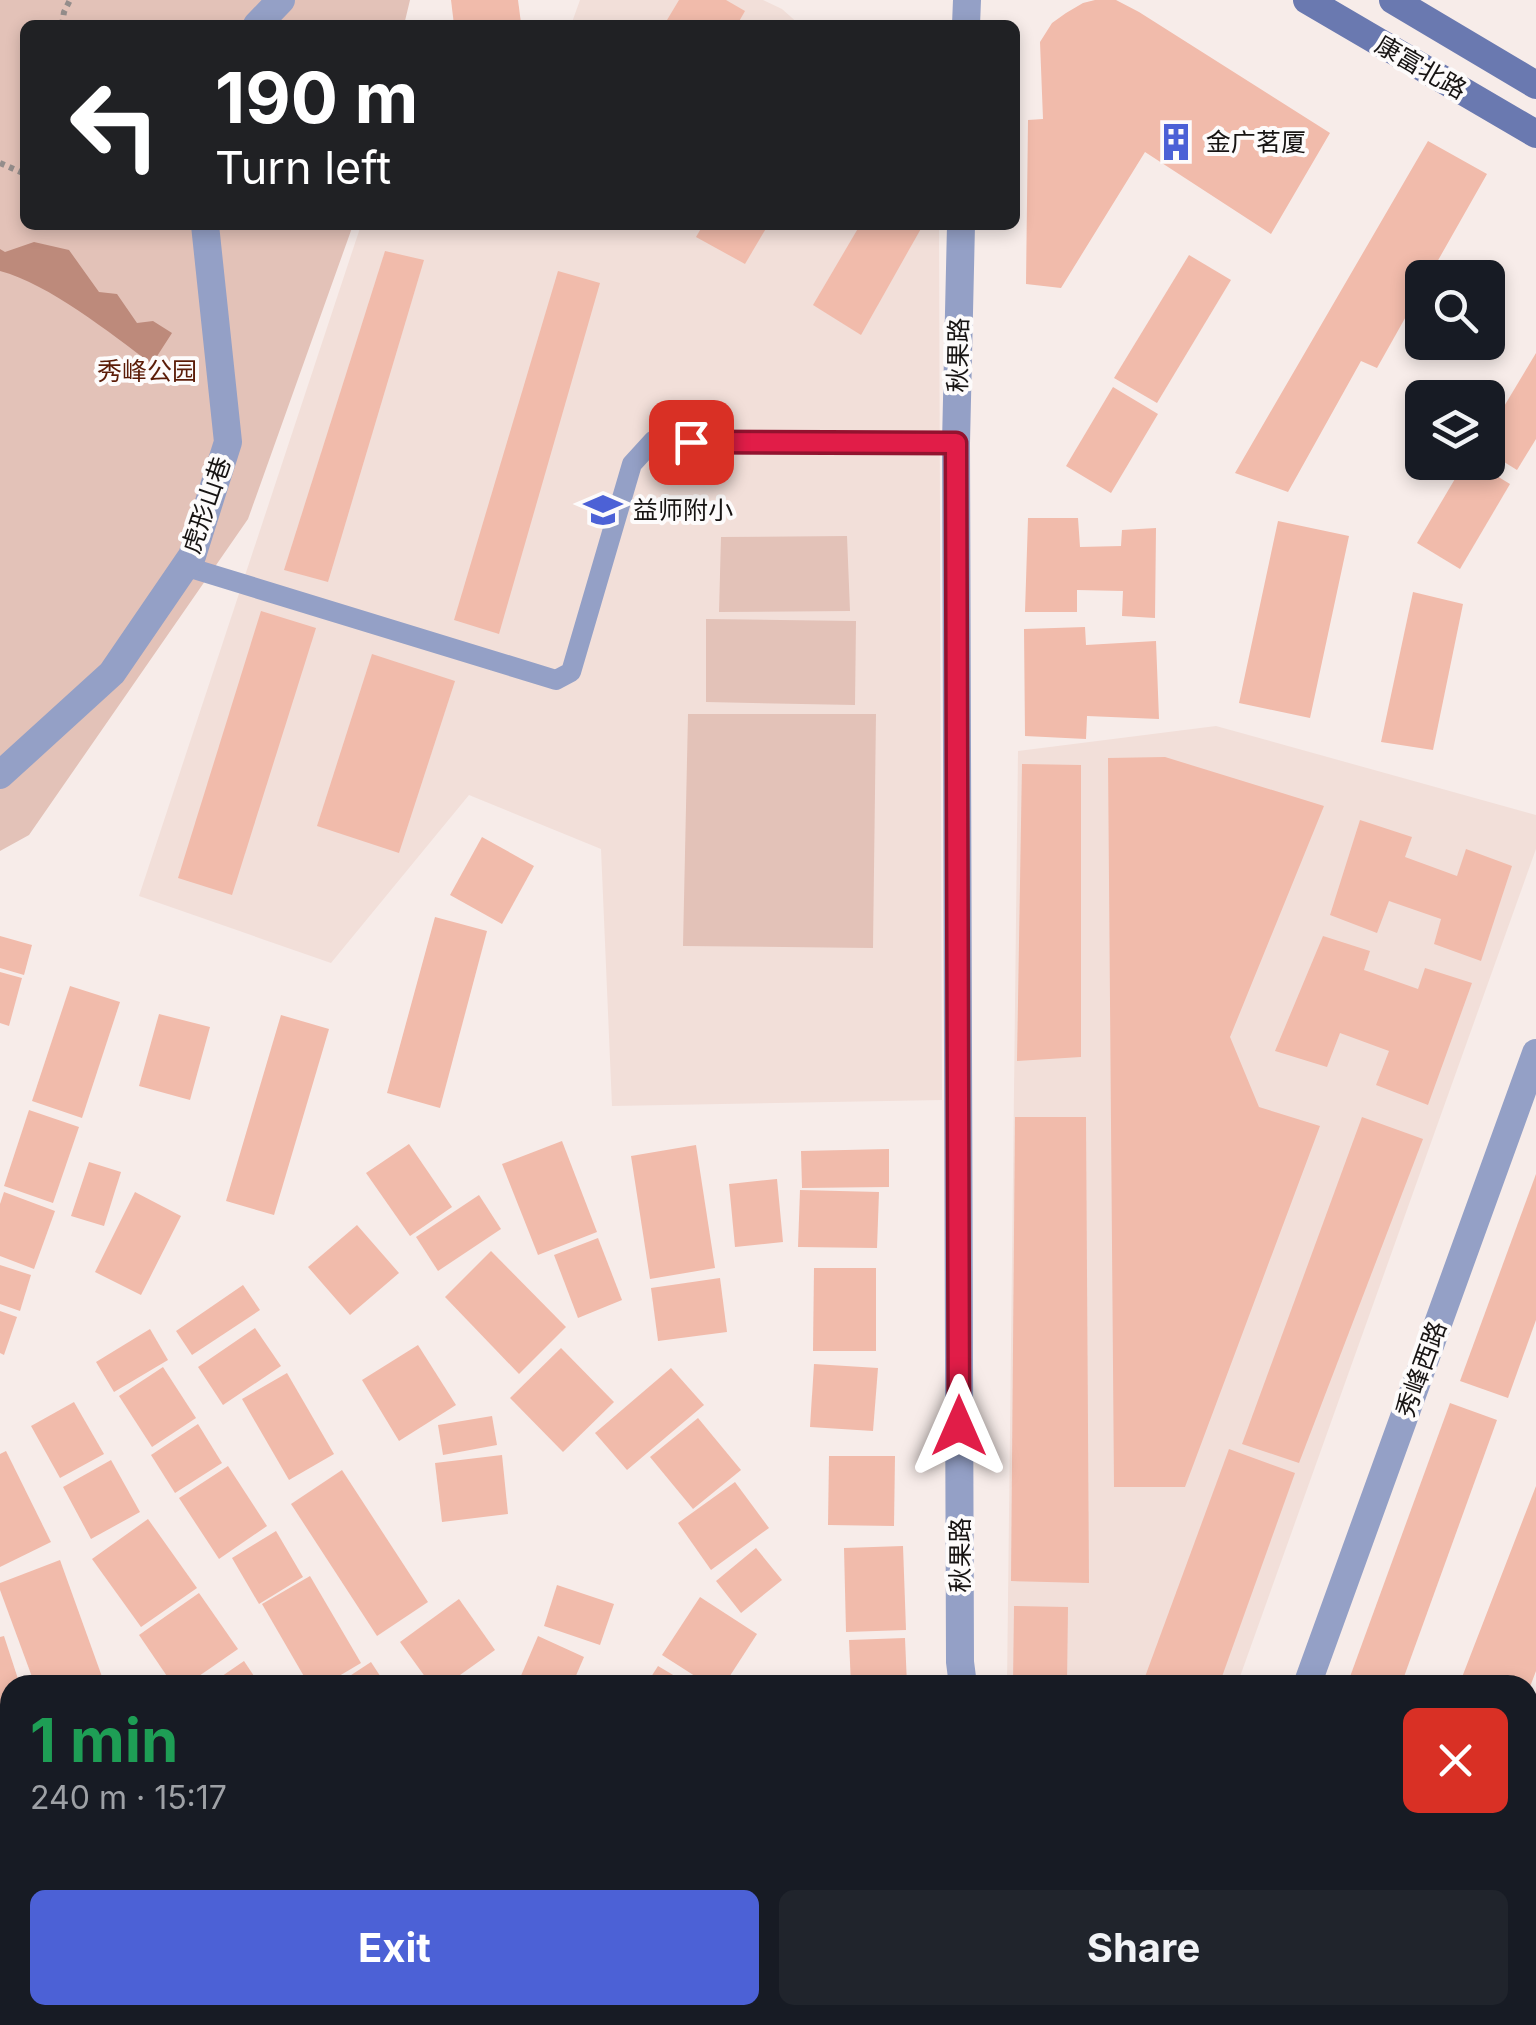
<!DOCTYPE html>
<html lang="en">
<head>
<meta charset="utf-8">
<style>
  :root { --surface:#171b24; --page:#20242c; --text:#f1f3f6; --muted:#9ea1a6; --accent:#4c61d6 }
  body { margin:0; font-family:Inter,"Noto Sans SC",sans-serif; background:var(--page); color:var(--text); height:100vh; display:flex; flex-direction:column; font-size:38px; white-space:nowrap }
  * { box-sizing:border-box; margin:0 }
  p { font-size:32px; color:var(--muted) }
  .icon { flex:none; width:55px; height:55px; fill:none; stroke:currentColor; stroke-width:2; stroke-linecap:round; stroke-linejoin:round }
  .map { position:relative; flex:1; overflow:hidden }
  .sheet { position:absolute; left:0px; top:1675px; width:1538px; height:350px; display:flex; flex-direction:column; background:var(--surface); border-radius:30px 30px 0 0; box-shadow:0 5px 15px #0003 }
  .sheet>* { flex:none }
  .guide { position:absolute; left:20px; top:20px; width:1000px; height:210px; border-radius:15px; box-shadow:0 5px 15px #0003; background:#202124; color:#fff; overflow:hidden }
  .fabs { position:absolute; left:1405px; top:260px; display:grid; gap:20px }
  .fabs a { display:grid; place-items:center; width:100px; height:100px; border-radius:15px; background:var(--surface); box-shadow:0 5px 15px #0003; font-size:50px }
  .pin { position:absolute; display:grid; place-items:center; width:85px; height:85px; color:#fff; margin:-42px; border-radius:20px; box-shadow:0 5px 15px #0006 }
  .me { position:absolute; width:110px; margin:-55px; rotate:0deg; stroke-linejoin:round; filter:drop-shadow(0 0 8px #0008) }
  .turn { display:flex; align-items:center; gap:35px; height:210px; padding:0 30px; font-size:45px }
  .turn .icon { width:130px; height:130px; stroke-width:2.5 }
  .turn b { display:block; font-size:70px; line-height:85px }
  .round { display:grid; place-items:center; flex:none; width:105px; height:105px; border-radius:15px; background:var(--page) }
  .overview { display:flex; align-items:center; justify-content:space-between; height:170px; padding:0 30px }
  h1 { font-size:60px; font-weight:700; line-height:75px; color:#1e9e55 }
  .cta { display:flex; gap:20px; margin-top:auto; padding:20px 30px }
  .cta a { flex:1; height:115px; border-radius:15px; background:var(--accent); color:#fff; font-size:40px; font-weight:700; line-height:115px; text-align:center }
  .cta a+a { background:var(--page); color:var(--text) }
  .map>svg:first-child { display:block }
  .built { fill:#f2dfd9 }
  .green { fill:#e3c2b8 }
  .water { fill:#bd8a7b }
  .building { fill:#f1bbab }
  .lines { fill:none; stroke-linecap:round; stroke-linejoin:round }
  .path { stroke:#948d8b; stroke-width:6; stroke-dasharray:5 5; stroke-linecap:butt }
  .service { stroke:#94a0c6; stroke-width:20 }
  .minor { stroke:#94a0c6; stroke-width:28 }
  .tertiary { stroke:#94a0c6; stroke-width:28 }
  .secondary { stroke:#6a79b0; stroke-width:28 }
  .route-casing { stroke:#92132f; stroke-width:25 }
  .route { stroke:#e11d48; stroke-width:18 }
  .labels { text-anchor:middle; stroke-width:8; stroke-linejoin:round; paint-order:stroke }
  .street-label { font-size:25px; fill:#171413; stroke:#fdfbfb }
  .poi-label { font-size:25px; fill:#171413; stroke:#fdfbfb; text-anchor:start }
  .park-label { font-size:25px; fill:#5b1c07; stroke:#fdfbfb }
</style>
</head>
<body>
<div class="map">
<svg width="1536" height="2025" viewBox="0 0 1536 2025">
  <rect width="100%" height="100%" fill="#f7ece9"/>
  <g class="built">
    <path d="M580 0H763L782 9 800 25H571Z"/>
    <path d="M361 225H939L942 1100 612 1106 601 849 469 795 331 963 139 896Z"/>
    <path d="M1216 726 1536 815V849L1237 1685H1007L1018 751Z"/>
  </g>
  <g class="green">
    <path d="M0 0H410L404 25H25V225H353L248 519 29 835 0 851Z"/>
    <path d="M847 536 850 611 719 612 721 537Z"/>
    <path d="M706 619 856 621 855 705 706 702Z"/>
    <path d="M688 714H876L873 948 683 946Z"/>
    <path d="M10 1746V2015H174L180 2025H0V1750Z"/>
    <path d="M824 2015H1103L1114 2025H807Z"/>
  </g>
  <path class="water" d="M34 242 69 250 99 292 117 294 137 323 153 321 172 333 152 364C110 333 49 284 0 271V249L5 252Z"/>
  <g class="building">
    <path d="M451 0H518L521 23 503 25H454Z"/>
    <path d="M679 0H726L745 11 737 25H664Z"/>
    <path d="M1095 0H1116L1139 12 1330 133 1271 234 1145 152 1061 288 1026 284 1028 120 1043 119 1040 42 1052 23 1066 13 1083 3Z"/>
    <path d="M1428 141 1487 174 1428 278H1422V288L1377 368 1361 361 1288 492 1235 473Z"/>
    <path d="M703 225H768L745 264 696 237Z"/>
    <path d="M860 225H923L861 335 813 305Z"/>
    <path d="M385 251 424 260 328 582 284 570Z"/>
    <path d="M1189 255 1231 280 1157 403 1114 378Z"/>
    <path d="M558 271 600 283 499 634 454 620Z"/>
    <path d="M1536 353V439L1517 470 1488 452V433Z"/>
    <path d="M1113 387 1158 414 1111 493 1066 466Z"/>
    <path d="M1465 462H1474L1510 484 1460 569 1417 543Z"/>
    <path d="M1028 518H1078L1080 547 1121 546 1122 530 1156 528 1155 618 1122 616 1123 591 1077 590V612H1025Z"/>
    <path d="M1278 521 1349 536 1310 718 1239 703Z"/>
    <path d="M1413 592 1463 604 1433 750 1381 742Z"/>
    <path d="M261 611 316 628 232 895 178 878Z"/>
    <path d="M1085 627 1086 645 1156 641 1159 719 1087 716 1086 739 1025 736 1024 629Z"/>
    <path d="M372 654 455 681 399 853 317 826Z"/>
    <path d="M1165 757 1324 806 1230 1037 1259 1107 1320 1126 1185 1487H1114L1108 758Z"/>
    <path d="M1022 764 1081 765V1057L1017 1061Z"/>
    <path d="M1360 820 1412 837 1405 857 1457 876 1466 849 1512 866 1481 961 1434 944 1441 919 1389 901 1377 933 1330 915Z"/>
    <path d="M482 837 534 866 502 924 450 895Z"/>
    <path d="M435 917 487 931 440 1108 387 1093Z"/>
    <path d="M0 936 32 945 24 975 0 968Z"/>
    <path d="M1323 936 1370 951 1364 970 1418 989 1425 968 1472 983 1428 1105 1376 1085 1389 1051 1340 1033 1327 1067 1275 1051Z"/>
    <path d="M0 972 22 978 9 1026 0 1023Z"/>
    <path d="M70 986 120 1002 82 1118 32 1101Z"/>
    <path d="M159 1014 210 1027 190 1100 139 1086Z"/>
    <path d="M281 1015 329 1029 274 1215 226 1201Z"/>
    <path d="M29 1110 79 1127 53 1203 4 1186Z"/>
    <path d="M1015 1117H1086L1089 1583 1011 1581Z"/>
    <path d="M1362 1117 1423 1139 1299 1463 1242 1444Z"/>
    <path d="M562 1141 597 1232 538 1255 502 1164Z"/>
    <path d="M409 1144 452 1207 410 1236 366 1173Z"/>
    <path d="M696 1145 715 1268 650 1279 631 1156Z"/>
    <path d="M889 1149V1187L802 1188 801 1151Z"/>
    <path d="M89 1162 121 1172 104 1226 71 1216Z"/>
    <path d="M1536 1174V1320L1508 1398 1460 1381Z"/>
    <path d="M777 1179 783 1242 735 1247 729 1184Z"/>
    <path d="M800 1190 879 1192 877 1248 798 1247Z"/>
    <path d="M4 1192 55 1211 34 1269 0 1256V1204Z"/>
    <path d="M135 1192 181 1216 141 1295 95 1272Z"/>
    <path d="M479 1195 501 1229 438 1271 416 1237Z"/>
    <path d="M357 1225 399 1273 350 1315 308 1267Z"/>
    <path d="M598 1238 622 1300 578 1318 554 1255Z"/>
    <path d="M491 1251 566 1327 519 1374 445 1297Z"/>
    <path d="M0 1265 31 1275 20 1311 0 1304Z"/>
    <path d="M814 1268H876V1351H813Z"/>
    <path d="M720 1278 727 1332 658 1341 651 1288Z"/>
    <path d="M243 1285 260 1310 192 1355 176 1331Z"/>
    <path d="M0 1311 17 1317 4 1355 0 1353Z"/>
    <path d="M255 1328 281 1366 223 1405 198 1367Z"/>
    <path d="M150 1329 168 1360 114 1392 96 1362Z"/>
    <path d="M418 1345 456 1405 399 1441 362 1380Z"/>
    <path d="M561 1348 614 1402 563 1452 510 1398Z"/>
    <path d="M814 1364 878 1368 873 1431 810 1427Z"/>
    <path d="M163 1367 196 1418 152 1447 119 1396Z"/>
    <path d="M671 1368 704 1405 627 1470 595 1433Z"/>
    <path d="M287 1373 334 1454 289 1480 242 1399Z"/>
    <path d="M74 1402 104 1454 60 1478 31 1426Z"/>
    <path d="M1450 1403 1497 1420 1401 1685H1347Z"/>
    <path d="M492 1416 497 1445 443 1455 438 1425Z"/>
    <path d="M698 1418 741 1470 693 1509 650 1457Z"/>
    <path d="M198 1424 222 1463 175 1493 151 1455Z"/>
    <path d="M1229 1449 1295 1473 1219 1685H1142Z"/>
    <path d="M6 1451 51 1542 0 1567V1454Z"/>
    <path d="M502 1455 508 1514 442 1522 435 1463Z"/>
    <path d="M829 1456H895L894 1526 828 1525Z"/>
    <path d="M111 1460 140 1512 91 1539 63 1487Z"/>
    <path d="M228 1466 267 1526 219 1559 179 1498Z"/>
    <path d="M342 1470 428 1602 377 1636 291 1504Z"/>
    <path d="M735 1482 769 1528 711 1570 678 1523Z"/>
    <path d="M1536 1486V1671L1528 1692V1685H1459Z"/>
    <path d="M148 1519 197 1588 141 1627 92 1559Z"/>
    <path d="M276 1531 303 1577 259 1604 232 1558Z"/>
    <path d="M903 1546 906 1630 846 1632 844 1548Z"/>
    <path d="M756 1548 782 1580 741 1613 716 1581Z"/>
    <path d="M60 1560 105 1685H35L0 1590V1583Z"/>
    <path d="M310 1576 361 1663 324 1685H309L262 1604Z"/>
    <path d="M557 1585 614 1604 600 1645 544 1626Z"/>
    <path d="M199 1593 238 1649 186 1685H173L139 1635Z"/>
    <path d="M700 1597 757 1634 724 1685H709L662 1655Z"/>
    <path d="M459 1599 495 1650 446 1685H431L400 1642Z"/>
    <path d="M1014 1606 1068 1607 1067 1685H1013Z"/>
    <path d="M4 1636 20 1685H10V1724L0 1727V1637Z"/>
    <path d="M538 1636 584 1657 572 1685H517Z"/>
    <path d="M905 1638 907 1685H851L849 1640Z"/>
    <path d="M244 1661 260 1685H209Z"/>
    <path d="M371 1662 386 1685H336Z"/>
    <path d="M658 1666 690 1685H646Z"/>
    <path d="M10 1738V1792L0 1796V1742Z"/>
    <path d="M1528 1802 1536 1805V1858L1528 1880Z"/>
    <path d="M643 2015H713L701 2025H631Z"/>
    <path d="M1327 2015 1323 2025H1290L1262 2016Z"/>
    <path d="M1400 2015H1479L1475 2025H1397Z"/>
  </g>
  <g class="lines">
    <g class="path">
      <path d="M62 25 64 12 70 0"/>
      <path d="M0 163 25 174"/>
    </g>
    <path class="service" d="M184 566 556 680 571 672 632 464 653 441 956 443"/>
    <g class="minor">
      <path d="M257 25 281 0"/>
      <path d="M966 25 967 0"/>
      <path d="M961 225 956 443 960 1662 963 1685"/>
      <path d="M0 775 112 673 192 556 228 442 205 225"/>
      <path d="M1159 2015 1178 2025"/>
    </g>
    <g class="tertiary">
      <path d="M1307 1685 1536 1053"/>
      <path d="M1183 2025 1187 2015"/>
    </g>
    <g class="secondary">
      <path d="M1307 0 1536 134"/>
      <path d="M1393 0 1536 85"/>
    </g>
  </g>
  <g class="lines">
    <g class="route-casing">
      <path id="route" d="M691 442 956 443 959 1426"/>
    </g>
    <use href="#route" class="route"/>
  </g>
  <defs>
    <g id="building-bare" transform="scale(3)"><path d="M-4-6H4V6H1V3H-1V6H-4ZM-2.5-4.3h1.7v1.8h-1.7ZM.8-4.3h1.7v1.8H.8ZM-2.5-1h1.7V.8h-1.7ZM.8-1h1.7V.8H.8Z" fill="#4c61d6" stroke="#fdfbfb" stroke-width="2.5" paint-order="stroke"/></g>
    <g id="school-bare" transform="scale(3)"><path d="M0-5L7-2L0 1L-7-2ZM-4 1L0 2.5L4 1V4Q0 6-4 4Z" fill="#4c61d6" stroke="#fdfbfb" stroke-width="2.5" paint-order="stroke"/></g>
  </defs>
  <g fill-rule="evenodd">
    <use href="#building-bare" x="1176" y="142"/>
    <use href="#school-bare" x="603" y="510"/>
  </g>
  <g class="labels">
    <g class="street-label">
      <text transform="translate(1421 67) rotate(30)" y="9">康富北路</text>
      <text transform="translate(958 355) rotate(-89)" y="9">秋果路</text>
      <text transform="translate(206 505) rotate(-71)" y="9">虎形山巷</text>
      <text transform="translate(1421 1369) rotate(-70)" y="9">秀峰西路</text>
      <text transform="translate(960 1555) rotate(-90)" y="9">秋果路</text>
    </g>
    <g class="poi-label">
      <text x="1206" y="151">金广茗厦</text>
      <text x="633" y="519">益师附小</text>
    </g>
    <g class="park-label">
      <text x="147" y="380">秀峰公园</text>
    </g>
  </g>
</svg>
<div class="fabs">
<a><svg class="icon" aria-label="search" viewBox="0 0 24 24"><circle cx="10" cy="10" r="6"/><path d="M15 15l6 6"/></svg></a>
<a><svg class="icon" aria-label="layers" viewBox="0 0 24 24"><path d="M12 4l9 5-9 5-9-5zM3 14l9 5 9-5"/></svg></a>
</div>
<div class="pin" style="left:691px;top:442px;background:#d93025"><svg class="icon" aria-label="arrive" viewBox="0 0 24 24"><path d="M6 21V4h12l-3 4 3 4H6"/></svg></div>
<svg class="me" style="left:959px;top:1426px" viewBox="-20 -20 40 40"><path d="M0-17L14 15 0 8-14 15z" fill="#e11d48" stroke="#fff" stroke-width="4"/></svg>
<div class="guide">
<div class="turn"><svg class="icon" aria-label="left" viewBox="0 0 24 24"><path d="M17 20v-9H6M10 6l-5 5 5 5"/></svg><div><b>190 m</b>Turn left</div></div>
</div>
<section class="sheet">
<div class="overview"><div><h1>1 min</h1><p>240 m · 15:17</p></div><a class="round" style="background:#d93025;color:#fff"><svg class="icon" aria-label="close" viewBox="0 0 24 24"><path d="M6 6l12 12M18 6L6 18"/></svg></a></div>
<div class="cta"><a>Exit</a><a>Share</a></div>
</section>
</div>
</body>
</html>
